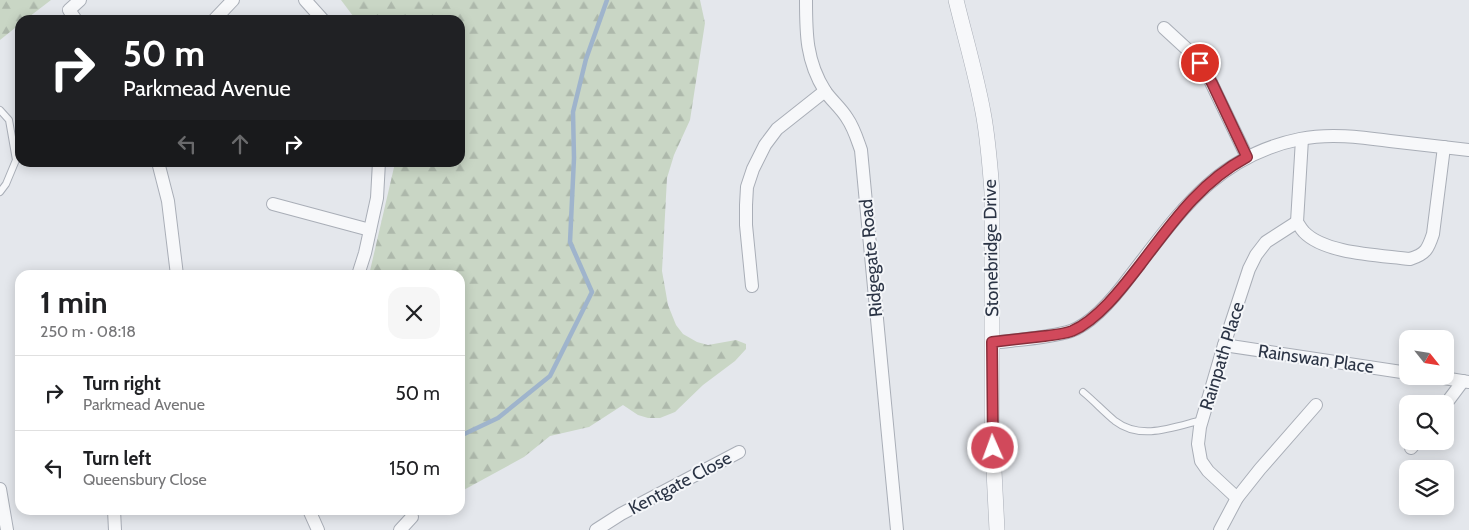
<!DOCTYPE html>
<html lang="en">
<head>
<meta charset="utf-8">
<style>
  :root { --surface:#fff; --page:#f6f6f6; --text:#202124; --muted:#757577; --line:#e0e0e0 }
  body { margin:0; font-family:Cabin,sans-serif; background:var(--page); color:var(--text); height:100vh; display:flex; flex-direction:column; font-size:19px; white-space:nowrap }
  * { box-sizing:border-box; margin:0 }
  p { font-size:16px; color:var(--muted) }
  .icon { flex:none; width:28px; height:28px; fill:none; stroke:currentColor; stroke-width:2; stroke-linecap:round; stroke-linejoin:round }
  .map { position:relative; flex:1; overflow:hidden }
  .drawer { position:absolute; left:15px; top:270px; width:450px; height:245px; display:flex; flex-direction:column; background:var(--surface); border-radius:15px; box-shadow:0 2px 12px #0003 }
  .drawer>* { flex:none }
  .top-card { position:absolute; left:15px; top:15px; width:450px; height:152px; border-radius:15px; box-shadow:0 2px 12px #0003; background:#202124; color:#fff; overflow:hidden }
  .needle { width:32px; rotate:120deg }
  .fabs { position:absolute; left:1399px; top:330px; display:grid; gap:10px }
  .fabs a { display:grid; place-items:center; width:55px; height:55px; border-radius:10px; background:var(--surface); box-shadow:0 2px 12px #0003; font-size:25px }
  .pin { position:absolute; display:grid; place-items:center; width:42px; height:42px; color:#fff; margin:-21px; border:2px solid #fff; border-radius:50%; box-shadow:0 1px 5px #0007 }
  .me { position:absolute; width:55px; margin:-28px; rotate:358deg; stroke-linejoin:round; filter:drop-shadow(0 0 4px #0008) }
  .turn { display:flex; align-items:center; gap:18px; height:105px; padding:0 25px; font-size:22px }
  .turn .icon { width:65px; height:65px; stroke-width:2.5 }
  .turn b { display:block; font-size:35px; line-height:42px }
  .lanes { display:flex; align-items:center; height:48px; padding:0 25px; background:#0003; justify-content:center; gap:25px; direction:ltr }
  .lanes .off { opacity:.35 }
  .round { display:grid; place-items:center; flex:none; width:52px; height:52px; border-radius:15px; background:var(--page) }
  .head { display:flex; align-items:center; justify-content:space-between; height:85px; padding:0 25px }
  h1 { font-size:30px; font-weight:700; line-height:38px }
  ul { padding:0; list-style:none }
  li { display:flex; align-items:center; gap:15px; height:75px; padding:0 25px; border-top:1px solid var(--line) }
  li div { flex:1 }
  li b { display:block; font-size:19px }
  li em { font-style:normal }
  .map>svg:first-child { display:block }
  .forest { fill:url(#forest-firs) }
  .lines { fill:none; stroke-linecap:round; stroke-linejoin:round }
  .stream { stroke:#9fb4cc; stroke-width:4.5 }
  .service-casing { stroke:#a9aeb7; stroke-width:8 }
  .minor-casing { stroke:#a9aeb7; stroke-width:14 }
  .tertiary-casing { stroke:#a9aeb7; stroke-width:16 }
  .service { stroke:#f7f8fa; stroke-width:6 }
  .minor { stroke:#f7f8fa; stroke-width:12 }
  .tertiary { stroke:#f7f8fa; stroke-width:15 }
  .route-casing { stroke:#882f3b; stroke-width:12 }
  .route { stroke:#d1495b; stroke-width:9 }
  .labels { text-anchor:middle; stroke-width:4; stroke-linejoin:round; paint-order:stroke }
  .street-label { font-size:18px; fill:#2b3445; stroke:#f4f6f9 }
</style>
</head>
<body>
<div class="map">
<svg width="1469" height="530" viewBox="0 0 1469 530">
  <defs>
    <pattern id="forest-firs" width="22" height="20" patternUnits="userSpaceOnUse" patternTransform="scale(1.25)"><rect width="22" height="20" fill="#c9d6c5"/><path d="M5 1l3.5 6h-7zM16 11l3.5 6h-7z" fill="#adb8ab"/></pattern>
  </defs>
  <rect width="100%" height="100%" fill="#e4e7ec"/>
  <g class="forest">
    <path d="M0 0H51L25 20H20V24L0 40Z"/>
    <path d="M341 0H700L705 23 690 120 674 155 667 178 662 271 668 305 676 325 683 334 697 342 708 345 736 340 746 344V349L735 361 703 385 675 412 660 418H648L638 415 623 405 589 427 550 436 524 457 460 492V275H369L395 163 460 162V20H356Z"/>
  </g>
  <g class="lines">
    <path class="stream" d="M460 436 498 418 550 376 592 292 570 242 574 158 573 112 586 59 607 0"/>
    <g class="service-casing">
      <g id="service">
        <path d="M0 110 9 120 16 160 6 184 0 192"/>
        <path d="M1083 392C1094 401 1104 412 1115 421 1141 441 1174 427 1202 420"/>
      </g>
    </g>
    <g class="minor-casing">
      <g id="minor">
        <path d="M305 0 323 20"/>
        <path d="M806 0C806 33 806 61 825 91 831 100 841 108 847 118 854 128 857 139 861 150L897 530"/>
        <path d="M76 20 69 10 80 0"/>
        <path d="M214 20 233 0"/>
        <path d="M1164 28 1189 51 1207 74 1247 157"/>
        <path d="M1302 139 1297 222C1299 225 1301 229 1304 232 1325 254 1380 255 1410 259 1426 254 1428 249 1433 234L1444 147"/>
        <path d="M158 162 168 201 177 275"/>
        <path d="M273 204 370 230"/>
        <path d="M358 275 365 253 377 198 379 162"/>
        <path d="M752 286 746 225V205L747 187 753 169 765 145 777 129 825 91"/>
        <path d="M992 343C1015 340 1049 338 1071 331 1093 323 1117 294 1131 275 1180 212 1216 156 1300 139 1330 133 1360 137 1390 141 1416 144 1443 147 1469 150"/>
        <path d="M1224 345 1408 373"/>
        <path d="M1431 376 1469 382"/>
        <path d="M1445 405 1463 381"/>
        <path d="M1411 448 1417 441"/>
        <path d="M0 489 7 530"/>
        <path d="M1237 498 1208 471 1201 461 1198 444 1200 427 1224 345 1249 269 1256 255 1266 242 1297 222"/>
        <path d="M114 510 115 530"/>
        <path d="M309 510 318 530"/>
        <path d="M400 530 412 517"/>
        <path d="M596 530 621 514 739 452"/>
        <path d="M1220 530 1237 498 1260 469 1316 405"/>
      </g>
    </g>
    <g class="tertiary-casing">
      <path id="tertiary" d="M956 0C965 37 976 74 983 112 988 138 990 165 992 192V431L997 530"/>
    </g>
    <use href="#service" class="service"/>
    <use href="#minor" class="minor"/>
    <use href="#tertiary" class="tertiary"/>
  </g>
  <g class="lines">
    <g class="route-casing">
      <path id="route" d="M993 448 992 342C1010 340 1028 338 1045 336 1054 335 1064 334 1072 331 1098 320 1123 287 1140 265 1172 223 1199 183 1247 157L1212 83 1200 63"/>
    </g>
    <use href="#route" class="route"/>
  </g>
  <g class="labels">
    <g class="street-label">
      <text transform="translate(991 248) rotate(-91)" y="6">Stonebridge Drive</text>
      <text transform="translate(871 258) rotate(-95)" y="6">Ridgegate Road</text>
      <text transform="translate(1222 356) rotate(-73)" y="6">Rainpath Place</text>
      <text transform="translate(1316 359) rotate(8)" y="6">Rainswan Place</text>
      <text transform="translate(680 483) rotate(-28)" y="6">Kentgate Close</text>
    </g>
  </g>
</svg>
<div class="fabs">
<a><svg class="needle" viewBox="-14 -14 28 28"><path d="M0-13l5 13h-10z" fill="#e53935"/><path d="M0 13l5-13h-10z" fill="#757577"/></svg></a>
<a><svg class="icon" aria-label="search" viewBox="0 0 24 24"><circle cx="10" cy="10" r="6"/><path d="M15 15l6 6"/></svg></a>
<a><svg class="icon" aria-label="layers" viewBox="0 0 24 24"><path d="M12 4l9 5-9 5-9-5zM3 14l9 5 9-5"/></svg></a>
</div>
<div class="pin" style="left:1200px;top:63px;background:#d93025"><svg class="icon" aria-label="arrive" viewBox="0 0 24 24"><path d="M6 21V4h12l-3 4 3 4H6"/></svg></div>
<svg class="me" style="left:993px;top:448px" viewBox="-20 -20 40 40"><circle r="17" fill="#d1495b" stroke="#fff" stroke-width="3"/><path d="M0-11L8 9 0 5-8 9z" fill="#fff"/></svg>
<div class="top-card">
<div class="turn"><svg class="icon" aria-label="right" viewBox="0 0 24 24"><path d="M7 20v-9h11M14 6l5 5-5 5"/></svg><div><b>50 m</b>Parkmead Avenue</div></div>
<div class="lanes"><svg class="icon off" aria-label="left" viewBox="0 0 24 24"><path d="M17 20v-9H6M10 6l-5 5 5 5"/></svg><svg class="icon off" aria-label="ahead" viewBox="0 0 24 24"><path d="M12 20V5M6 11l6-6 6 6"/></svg><svg class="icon" aria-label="right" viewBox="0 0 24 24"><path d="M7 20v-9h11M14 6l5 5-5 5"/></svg></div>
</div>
<section class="drawer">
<div class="head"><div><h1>1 min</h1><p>250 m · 08:18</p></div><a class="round"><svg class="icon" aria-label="close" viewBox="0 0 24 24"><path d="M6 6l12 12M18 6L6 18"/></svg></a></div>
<ul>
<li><svg class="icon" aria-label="right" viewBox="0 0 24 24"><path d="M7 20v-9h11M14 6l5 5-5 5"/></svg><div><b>Turn right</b><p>Parkmead Avenue</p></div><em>50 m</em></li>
<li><svg class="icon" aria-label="left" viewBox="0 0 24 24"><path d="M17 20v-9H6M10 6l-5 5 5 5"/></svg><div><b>Turn left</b><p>Queensbury Close</p></div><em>150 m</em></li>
</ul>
</section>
</div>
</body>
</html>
